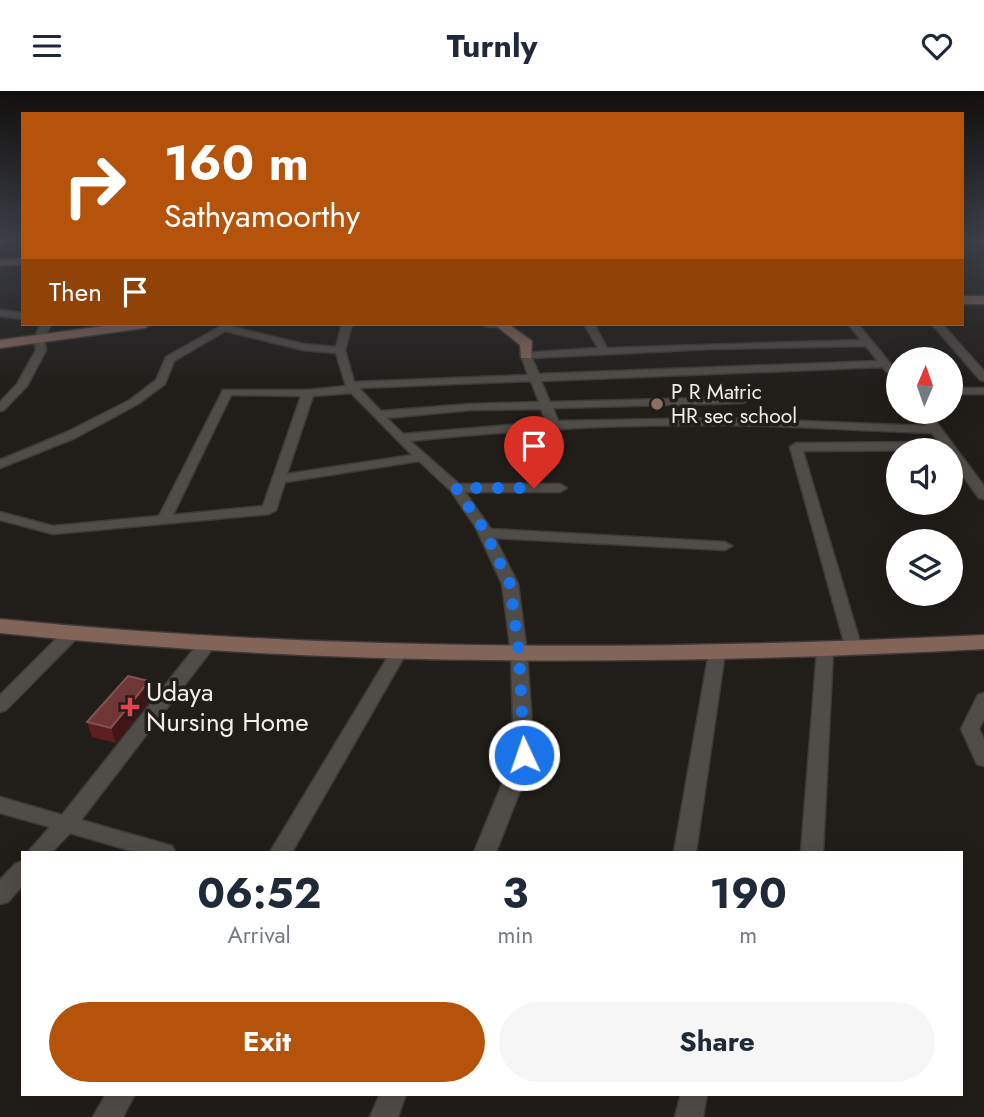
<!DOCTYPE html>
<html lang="en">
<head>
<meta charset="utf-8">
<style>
  :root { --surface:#fff; --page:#f6f6f7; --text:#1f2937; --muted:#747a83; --accent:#b45309 }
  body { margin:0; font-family:Jost,sans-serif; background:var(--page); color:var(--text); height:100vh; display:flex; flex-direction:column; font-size:26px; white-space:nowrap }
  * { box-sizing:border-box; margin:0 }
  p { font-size:23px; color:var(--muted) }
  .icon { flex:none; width:38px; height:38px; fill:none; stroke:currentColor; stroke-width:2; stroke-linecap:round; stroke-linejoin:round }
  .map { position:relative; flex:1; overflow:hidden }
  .panel { position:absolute; left:21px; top:760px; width:942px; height:245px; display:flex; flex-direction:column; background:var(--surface); border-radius:0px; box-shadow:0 7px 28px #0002 }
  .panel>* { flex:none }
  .top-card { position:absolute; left:21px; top:21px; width:943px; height:214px; border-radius:0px; box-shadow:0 7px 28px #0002; background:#b45309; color:#fff; overflow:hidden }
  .needle { width:46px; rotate:2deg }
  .fabs { position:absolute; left:886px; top:256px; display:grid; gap:14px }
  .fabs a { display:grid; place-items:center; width:77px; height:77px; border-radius:50%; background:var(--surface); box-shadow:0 7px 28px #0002; font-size:35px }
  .pin { position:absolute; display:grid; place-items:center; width:60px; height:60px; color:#fff; margin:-72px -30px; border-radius:50% 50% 50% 0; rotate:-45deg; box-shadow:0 0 7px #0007 }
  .pin .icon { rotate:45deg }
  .me { position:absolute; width:77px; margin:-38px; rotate:357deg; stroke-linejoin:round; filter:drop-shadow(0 0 5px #0008) }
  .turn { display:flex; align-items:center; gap:24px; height:147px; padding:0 28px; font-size:32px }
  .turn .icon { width:91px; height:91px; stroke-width:2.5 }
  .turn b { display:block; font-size:49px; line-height:60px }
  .then { display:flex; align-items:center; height:66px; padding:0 28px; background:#0003; gap:14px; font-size:26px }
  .eta { display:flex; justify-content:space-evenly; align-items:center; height:119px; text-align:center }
  .eta b { font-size:42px; font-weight:700; line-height:49px }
  .action { display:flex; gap:14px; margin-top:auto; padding:14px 28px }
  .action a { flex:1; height:80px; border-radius:42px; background:var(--accent); color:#fff; font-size:28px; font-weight:700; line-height:80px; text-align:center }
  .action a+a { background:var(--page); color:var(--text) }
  header { display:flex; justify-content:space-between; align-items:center; height:91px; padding:0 28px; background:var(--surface); font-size:32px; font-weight:700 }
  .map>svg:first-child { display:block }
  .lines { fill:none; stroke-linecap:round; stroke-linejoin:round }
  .street-casing { stroke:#3d3a38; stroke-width:3 }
  .secondary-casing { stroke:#3d3a38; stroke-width:3 }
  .street { fill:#504c47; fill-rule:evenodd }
  .secondary { fill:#836459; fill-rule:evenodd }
  .wall { fill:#5f1f21 }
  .shaded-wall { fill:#401515 }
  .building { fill:#6f3537; stroke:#835253; stroke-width:2 }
  .route { stroke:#1a73e8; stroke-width:12; stroke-dasharray:0 21.6 }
  .education-dot { fill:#8d6e63; stroke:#211d19; stroke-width:2.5 }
  .health-dot { fill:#e0444e; stroke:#211d19; stroke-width:2.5 }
  .labels { text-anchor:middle; stroke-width:7; stroke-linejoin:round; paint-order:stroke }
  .far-poi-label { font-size:21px; fill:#f1eeeb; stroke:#211d19; text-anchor:start }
  .poi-label { font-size:26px; fill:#f1eeeb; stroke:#211d19; text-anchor:start }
</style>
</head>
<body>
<header><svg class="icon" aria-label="menu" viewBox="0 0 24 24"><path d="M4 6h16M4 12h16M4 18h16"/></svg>Turnly<svg class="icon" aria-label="heart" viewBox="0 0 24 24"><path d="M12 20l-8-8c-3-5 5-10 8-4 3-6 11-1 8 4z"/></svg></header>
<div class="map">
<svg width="984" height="1026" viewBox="0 0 984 1026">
  <rect width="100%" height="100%" fill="#211d19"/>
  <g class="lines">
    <g class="street-casing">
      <g id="street">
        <path d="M0 150H6L0 154Z"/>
        <path d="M979 150H984V153Z"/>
        <path d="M0 219 23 222V228L0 225Z"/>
        <path d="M41 233H51L44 247 46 259 27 295 4 319 0 320V311L17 293 36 259 34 247Z"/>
        <path d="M219 233H229V235L303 253 336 256 342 233H352L345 259 354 291 528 284 521 264 522 262 598 257 584 233H594L607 257 861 249 848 233H858L898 282V292L882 276 541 290 550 311 743 306 749 309 743 312 553 317 558 330 721 327 927 335 916 320H928L984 395V408L979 407 950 367V359L803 360 862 558 854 563 846 558 790 356 796 352 939 351 932 342C861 340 790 334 719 334 616 333 513 339 410 350L459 393H560L567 397 560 401H465L491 438 725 451 732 455 725 459 495 447 518 493 527 562 534 664 496 761H474L514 664 511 562 502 493 476 437 451 400 419 370 285 391 276 419 269 423 53 443 0 429V421L53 435 159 425 223 299H308L346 295 336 262 303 259 225 240 174 270 165 293 138 313 75 347 0 377V369L67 341 130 309 156 289 166 266 219 236ZM866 255 878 270 539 283 532 267 709 258ZM531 290 539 311 471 313 381 320 359 297ZM351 302 412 364 287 383 313 305ZM231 304 301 305 263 415 173 424ZM541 318 546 331 403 343 387 327 471 319Z"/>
        <path d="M482 233H505C500 237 487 237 482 233Z"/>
        <path d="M932 233H942L984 280V290L980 289Z"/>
        <rect x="950" y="297" width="34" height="6"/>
        <path d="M72 537 78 538 80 542 78 546 6 619 0 621V604L66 538Z"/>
        <path d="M207 548 215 553 213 557 81 729 172 755 175 761H135L70 742 52 761H28L50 736 0 722V706L62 724 201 549Z"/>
        <path d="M400 554 408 559 292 761H270L392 559Z"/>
        <path d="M825 555 833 560 823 761H801L817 560Z"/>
        <path d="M717 556 725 561 696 761H674L709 561Z"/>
        <path d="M984 602V628L979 638 984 648V675L977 673 961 638 978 604Z"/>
        <path d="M23 770V794L8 811 0 813V789L15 773Z"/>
        <path d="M106 1003H135L123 1026H93Z"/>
        <path d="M380 1003H406L398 1026H370Z"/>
        <path d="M681 1003H707L703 1026H675Z"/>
      </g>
    </g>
    <g class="secondary-casing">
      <g id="secondary">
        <path d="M23 167V173L0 175V169Z"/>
        <rect x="962" y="205" width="22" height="8"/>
        <path d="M119 233H151L145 237 0 257V249Z"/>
        <path d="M494 233H508L532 250 531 267H521L520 254Z"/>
        <path d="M0 528C327 561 656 560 984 544V558C656 575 327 576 0 542Z"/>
      </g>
    </g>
    <use href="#street" class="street"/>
    <use href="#secondary" class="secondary"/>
  </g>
  <path class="wall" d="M154 605 116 652 92 646 87 631Z"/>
  <path class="shaded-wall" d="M149 590 154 605 116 652 111 637Z"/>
  <path class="building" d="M128 585 149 590 111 637 87 631Z"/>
  <linearGradient id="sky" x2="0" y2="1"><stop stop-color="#12100e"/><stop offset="0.51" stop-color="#3d4049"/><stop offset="1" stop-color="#3d4049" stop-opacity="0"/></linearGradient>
  <rect width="984" height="293" fill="url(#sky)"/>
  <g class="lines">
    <path class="route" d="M524 664 519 562 510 493 483 437 456 397H534"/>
  </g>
  <circle class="education-dot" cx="657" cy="313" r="7"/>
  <path class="health-dot" d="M126.5 605.5h7v7h7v7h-7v7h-7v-7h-7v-7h7z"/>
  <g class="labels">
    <g class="far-poi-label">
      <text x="671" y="308">P R Matric<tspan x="671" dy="24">HR sec school</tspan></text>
    </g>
    <g class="poi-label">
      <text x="146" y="610">Udaya<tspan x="146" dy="30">Nursing Home</tspan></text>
    </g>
  </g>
</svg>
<div class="fabs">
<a><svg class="needle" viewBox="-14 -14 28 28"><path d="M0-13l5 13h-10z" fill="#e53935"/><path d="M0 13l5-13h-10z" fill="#747a83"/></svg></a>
<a><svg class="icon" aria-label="sound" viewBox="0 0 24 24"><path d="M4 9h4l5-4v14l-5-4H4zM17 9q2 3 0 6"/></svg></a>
<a><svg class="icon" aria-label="layers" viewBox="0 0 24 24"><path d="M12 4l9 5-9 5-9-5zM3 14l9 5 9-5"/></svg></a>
</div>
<div class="pin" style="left:534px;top:397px;background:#d93025"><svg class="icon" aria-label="arrive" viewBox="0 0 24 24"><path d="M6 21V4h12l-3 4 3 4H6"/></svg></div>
<svg class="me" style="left:524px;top:664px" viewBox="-20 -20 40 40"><circle r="17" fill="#1a73e8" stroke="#fff" stroke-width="3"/><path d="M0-11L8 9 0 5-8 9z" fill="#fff"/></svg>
<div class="top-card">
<div class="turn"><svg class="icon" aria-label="right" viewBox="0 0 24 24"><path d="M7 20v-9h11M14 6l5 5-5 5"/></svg><div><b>160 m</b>Sathyamoorthy</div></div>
<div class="then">Then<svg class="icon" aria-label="arrive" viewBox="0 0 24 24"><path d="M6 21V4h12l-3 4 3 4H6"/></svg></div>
</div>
<section class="panel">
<div class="eta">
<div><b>06:52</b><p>Arrival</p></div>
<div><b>3</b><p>min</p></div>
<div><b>190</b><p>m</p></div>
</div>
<div class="action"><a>Exit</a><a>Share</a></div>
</section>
</div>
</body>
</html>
